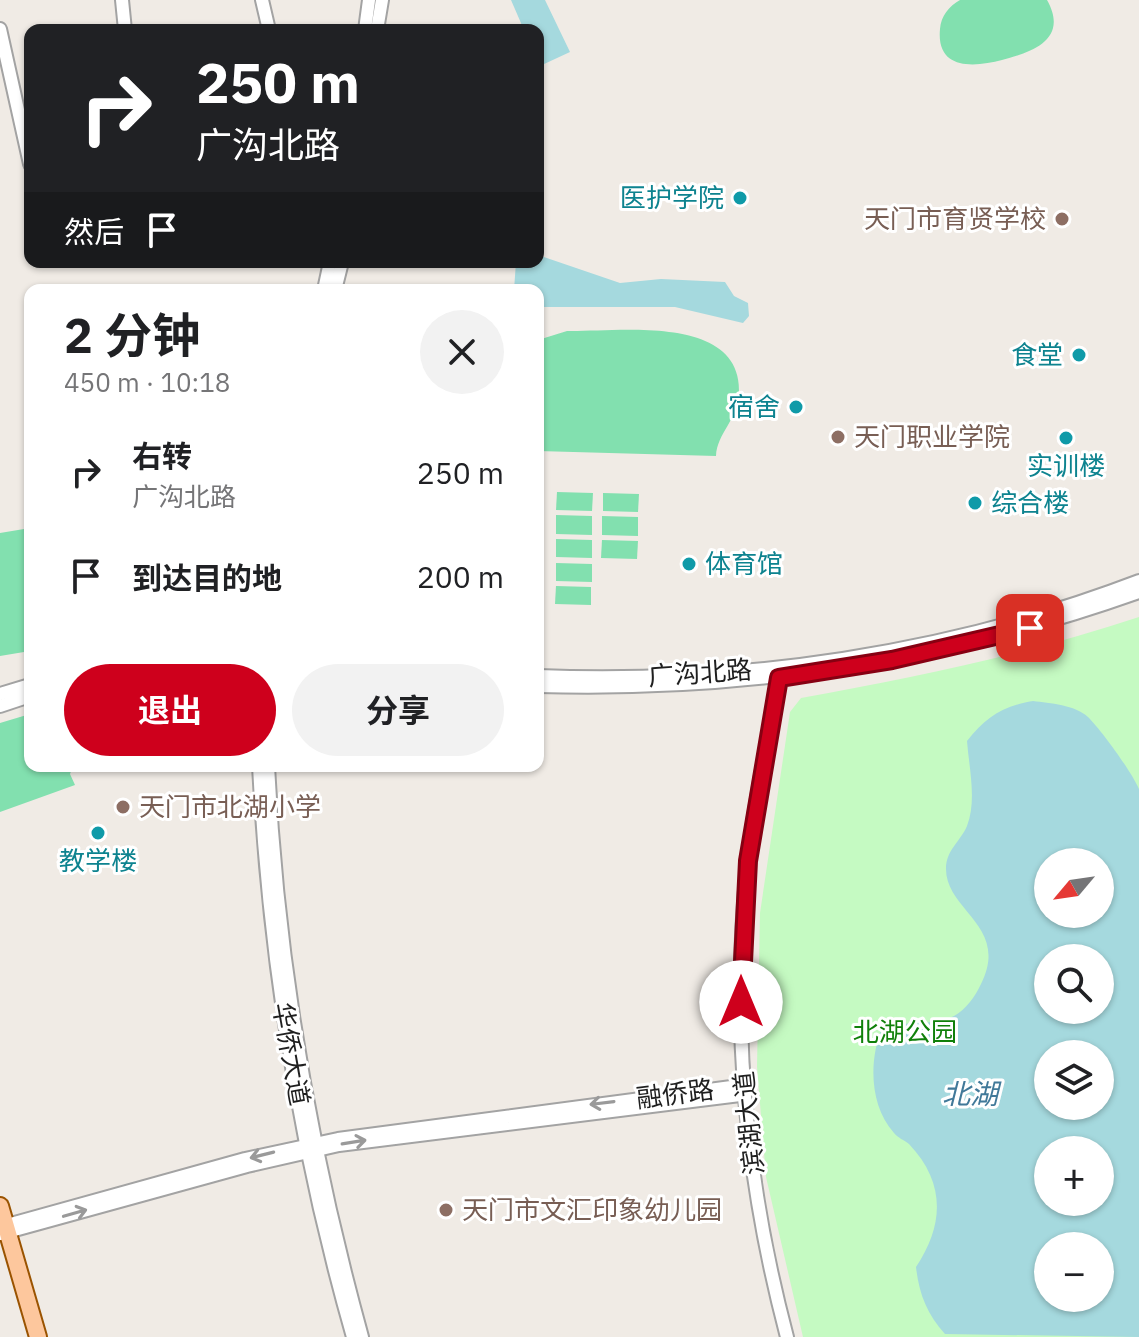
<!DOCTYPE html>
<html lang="zh">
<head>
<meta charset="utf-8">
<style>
  :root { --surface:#fff; --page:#f2f2f2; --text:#202124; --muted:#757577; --accent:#ce001c }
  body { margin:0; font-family:"IBM Plex Sans","Noto Sans SC",sans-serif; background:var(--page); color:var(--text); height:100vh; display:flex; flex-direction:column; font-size:30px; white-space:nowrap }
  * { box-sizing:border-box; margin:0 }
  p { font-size:26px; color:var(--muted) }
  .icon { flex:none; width:44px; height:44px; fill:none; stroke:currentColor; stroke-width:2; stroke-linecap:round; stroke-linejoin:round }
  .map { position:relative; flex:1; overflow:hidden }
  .side { position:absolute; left:24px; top:284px; width:520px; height:488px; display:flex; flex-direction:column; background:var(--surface); border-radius:16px; box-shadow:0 2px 6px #0004 }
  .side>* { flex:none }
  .banner { position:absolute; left:24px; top:24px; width:520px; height:244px; border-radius:16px; box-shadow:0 2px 6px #0004; background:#202124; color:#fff; overflow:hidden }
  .needle { width:52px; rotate:241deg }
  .tools { position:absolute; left:1034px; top:848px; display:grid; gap:16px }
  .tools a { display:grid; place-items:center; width:80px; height:80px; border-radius:50%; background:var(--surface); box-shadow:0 2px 6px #0004; font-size:40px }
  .pin { position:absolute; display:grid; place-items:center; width:68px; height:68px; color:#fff; margin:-34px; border-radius:16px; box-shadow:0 4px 12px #0006 }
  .me { position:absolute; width:88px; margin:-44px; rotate:0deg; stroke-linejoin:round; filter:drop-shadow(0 0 6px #0008) }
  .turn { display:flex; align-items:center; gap:28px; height:168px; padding:0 40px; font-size:36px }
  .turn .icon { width:104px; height:104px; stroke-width:2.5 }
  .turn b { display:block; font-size:56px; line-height:68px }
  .then { display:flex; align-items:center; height:76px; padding:0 40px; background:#0003; gap:16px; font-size:30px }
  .round { display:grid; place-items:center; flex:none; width:84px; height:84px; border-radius:42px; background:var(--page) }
  .head { display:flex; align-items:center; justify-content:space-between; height:136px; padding:0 40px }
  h1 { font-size:48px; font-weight:700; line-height:60px }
  .primary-button { display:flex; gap:16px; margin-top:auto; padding:16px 40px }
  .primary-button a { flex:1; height:92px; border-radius:48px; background:var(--accent); color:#fff; font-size:32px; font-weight:700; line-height:92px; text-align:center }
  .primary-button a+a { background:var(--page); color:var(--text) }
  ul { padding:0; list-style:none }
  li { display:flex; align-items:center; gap:24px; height:104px; padding:0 40px }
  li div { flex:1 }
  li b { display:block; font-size:30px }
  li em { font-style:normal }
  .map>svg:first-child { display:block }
  .park { fill:#c5fac2; fill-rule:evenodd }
  .pitch { fill:#82e0af }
  .water { fill:#a5d9de; fill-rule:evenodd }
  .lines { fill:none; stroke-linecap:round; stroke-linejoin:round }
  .minor-casing { stroke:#a3a3a3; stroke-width:16 }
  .major-casing { stroke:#9a5300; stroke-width:20 }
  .minor { stroke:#fff; stroke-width:12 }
  .major { stroke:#fdc79d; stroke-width:16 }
  .oneway { stroke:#9a9a9a }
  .route-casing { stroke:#860012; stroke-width:20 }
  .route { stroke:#ce001c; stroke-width:14 }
  .culture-dot { fill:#0f9aa8; stroke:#fff; stroke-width:3 }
  .education-dot { fill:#8d6e63; stroke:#fff; stroke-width:3 }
  .labels { text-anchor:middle; stroke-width:6; stroke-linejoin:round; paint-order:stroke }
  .culture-label { font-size:26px; fill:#0d838f; stroke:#fff; text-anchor:end }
  .education-label { font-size:26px; fill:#785e54; stroke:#fff; text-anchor:start }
  .street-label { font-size:26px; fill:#1f1f1f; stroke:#fff }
  .park-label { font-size:26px; fill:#10800a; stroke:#fff }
  .water-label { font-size:28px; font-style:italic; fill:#417999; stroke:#fff }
</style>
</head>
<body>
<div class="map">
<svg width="1139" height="1337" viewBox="0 0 1139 1337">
  <rect width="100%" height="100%" fill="#f0ebe5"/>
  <path class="park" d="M1139 617V1337H803L766 1177 757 1067 760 913 790 712 801 698C916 677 1028 654 1139 617ZM1048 862H1100V914H1048ZM1048 958H1100V1010H1048ZM1048 1054H1100V1106H1048ZM1048 1150H1100V1202H1048ZM1048 1246H1100V1298H1048Z"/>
  <g class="pitch">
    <path d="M960 0H1047C1069 39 1033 52 1002 60 975 67 936 71 940 29 941 16 949 6 960 0Z"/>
    <path d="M567 331C618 332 744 313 739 395 738 419 717 433 716 456L538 451V340Z"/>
    <path d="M557 492 593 493 592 511 556 510Z"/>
    <path d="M603 493 639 494 638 512 603 511Z"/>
    <path d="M556 515 592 516V535L556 534Z"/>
    <path d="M602 516 638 517V536L602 535Z"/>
    <path d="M30 528V651L0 656V533Z"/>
    <path d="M556 539 592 540V558L556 557Z"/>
    <path d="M602 540 638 541 637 559 601 558Z"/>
    <path d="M556 563 592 564V582L556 581Z"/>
    <path d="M556 586 591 587V605L555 604Z"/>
    <path d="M30 714V766H73L70 774 75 785 0 812V723Z"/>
  </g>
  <g class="water">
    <path d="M511 0H545L570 52 542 65 538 59V30H524Z"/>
    <path d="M538 255 620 283 661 279 725 282 734 296 748 303 749 316 743 323 675 307H538V290H514L516 262H538Z"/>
    <path d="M1033 701C1050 703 1075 705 1088 717 1102 731 1131 771 1139 789V1337L945 1334C927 1314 919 1294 916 1267 944 1225 946 1183 909 1144 904 1140 898 1138 894 1133 869 1105 869 1060 882 1028 904 1020 933 1027 954 1016 966 1009 975 997 981 984 1010 926 946 911 946 869 946 850 960 842 967 826 977 800 969 768 967 741 986 717 1003 706 1033 701ZM1048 862H1100V914H1048ZM1048 958H1100V1010H1048ZM1048 1054H1100V1106H1048ZM1048 1150H1100V1202H1048ZM1048 1246H1100V1298H1048Z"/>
  </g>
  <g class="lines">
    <g class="minor-casing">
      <g id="minor">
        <path d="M122 0 125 30"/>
        <path d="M262 0 269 30"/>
        <path d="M0 29 30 164"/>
        <path d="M365 30 369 0"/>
        <path d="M377 30 382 0"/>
        <path d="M324 290 330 262"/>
        <path d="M335 290 342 262"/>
        <path d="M781 668C770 732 755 795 748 860 730 1020 746 1182 787 1337"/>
        <path d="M538 676C741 684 948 654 1139 581"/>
        <path d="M538 686C744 692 945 661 1139 592"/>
        <path d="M0 694 30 685"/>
        <path d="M0 706 30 696"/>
        <path d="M259 766C269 958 300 1152 353 1337"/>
        <path d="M268 766C277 958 311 1152 362 1337"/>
        <path d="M0 1227 245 1159 338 1139 739 1086 744 1090 740 1095 339 1145 247 1166 0 1234"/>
      </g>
    </g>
    <g class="major-casing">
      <path id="major" d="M0 1206 38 1337"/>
    </g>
    <use href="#minor" class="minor"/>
    <use href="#major" class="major"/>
  </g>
  <defs><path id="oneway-shaft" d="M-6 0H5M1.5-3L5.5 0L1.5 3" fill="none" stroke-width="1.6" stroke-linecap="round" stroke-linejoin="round" transform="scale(2)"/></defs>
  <g class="oneway">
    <use href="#oneway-shaft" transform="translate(602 1103) rotate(173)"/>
    <use href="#oneway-shaft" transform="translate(354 1142) rotate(-9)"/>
    <use href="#oneway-shaft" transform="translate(262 1155) rotate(166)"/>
    <use href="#oneway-shaft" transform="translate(75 1213) rotate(-16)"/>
  </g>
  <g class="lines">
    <g class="route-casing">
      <path id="route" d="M741 1002 748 861 779 678 892 660 1030 628"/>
    </g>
    <use href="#route" class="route"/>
  </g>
  <g class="culture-dot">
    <circle cx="740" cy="198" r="8"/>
    <circle cx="1079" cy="355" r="8"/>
    <circle cx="796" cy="407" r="8"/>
    <circle cx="1066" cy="438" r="8"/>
    <circle cx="975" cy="503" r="8"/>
    <circle cx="689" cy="564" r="8"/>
    <circle cx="98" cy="833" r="8"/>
  </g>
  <g class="education-dot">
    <circle cx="1062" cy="219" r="8"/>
    <circle cx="838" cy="437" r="8"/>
    <circle cx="123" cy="807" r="8"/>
    <circle cx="446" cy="1210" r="8"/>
  </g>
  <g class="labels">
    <g class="culture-label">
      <text x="724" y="207">医护学院</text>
      <text x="1063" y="364">食堂</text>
      <text x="780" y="416">宿舍</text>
      <text x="1066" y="475" text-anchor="middle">实训楼</text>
      <text x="991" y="512" text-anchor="start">综合楼</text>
      <text x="705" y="573" text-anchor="start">体育馆</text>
      <text x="98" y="870" text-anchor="middle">教学楼</text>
    </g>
    <g class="education-label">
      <text x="1046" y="228" text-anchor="end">天门市育贤学校</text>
      <text x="854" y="446">天门职业学院</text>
      <text x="139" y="816">天门市北湖小学</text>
      <text x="462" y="1219">天门市文汇印象幼儿园</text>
    </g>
    <g class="street-label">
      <text transform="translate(700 673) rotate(-4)" y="9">广沟北路</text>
      <text transform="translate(291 1054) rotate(80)" y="9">华侨大道</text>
      <text transform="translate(675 1094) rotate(-7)" y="9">融侨路</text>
      <text transform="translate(749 1123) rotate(-96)" y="9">滨湖大道</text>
    </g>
    <g class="park-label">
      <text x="905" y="1041">北湖公园</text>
    </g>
    <g class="water-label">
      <text x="970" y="1104">北湖</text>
    </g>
  </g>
</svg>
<div class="tools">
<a><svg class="needle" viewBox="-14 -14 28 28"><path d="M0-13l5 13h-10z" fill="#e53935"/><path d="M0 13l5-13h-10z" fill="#757577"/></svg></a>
<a><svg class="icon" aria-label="search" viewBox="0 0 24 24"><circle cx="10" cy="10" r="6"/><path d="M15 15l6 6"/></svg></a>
<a><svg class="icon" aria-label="layers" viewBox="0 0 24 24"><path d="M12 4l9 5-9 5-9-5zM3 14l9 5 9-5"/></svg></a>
<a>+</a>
<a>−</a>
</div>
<div class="pin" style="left:1030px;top:628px;background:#d93025"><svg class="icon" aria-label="arrive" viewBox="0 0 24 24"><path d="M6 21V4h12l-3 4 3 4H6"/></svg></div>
<svg class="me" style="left:741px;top:1002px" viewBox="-20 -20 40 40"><circle r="19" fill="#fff"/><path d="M0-13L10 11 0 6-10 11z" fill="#ce001c"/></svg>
<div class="banner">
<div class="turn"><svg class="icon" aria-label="right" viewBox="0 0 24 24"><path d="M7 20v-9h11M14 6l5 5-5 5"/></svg><div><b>250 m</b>广沟北路</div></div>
<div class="then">然后<svg class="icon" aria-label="arrive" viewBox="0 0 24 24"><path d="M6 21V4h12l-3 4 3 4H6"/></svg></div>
</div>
<section class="side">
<div class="head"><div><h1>2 分钟</h1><p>450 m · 10:18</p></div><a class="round"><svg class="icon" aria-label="close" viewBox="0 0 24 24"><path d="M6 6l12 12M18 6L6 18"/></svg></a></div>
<ul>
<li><svg class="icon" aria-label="right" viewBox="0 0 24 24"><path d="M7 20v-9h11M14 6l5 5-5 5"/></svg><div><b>右转</b><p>广沟北路</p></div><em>250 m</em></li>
<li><svg class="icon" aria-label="arrive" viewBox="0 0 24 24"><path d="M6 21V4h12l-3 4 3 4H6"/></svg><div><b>到达目的地</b></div><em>200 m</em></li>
</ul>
<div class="primary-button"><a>退出</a><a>分享</a></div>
</section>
</div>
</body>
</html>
